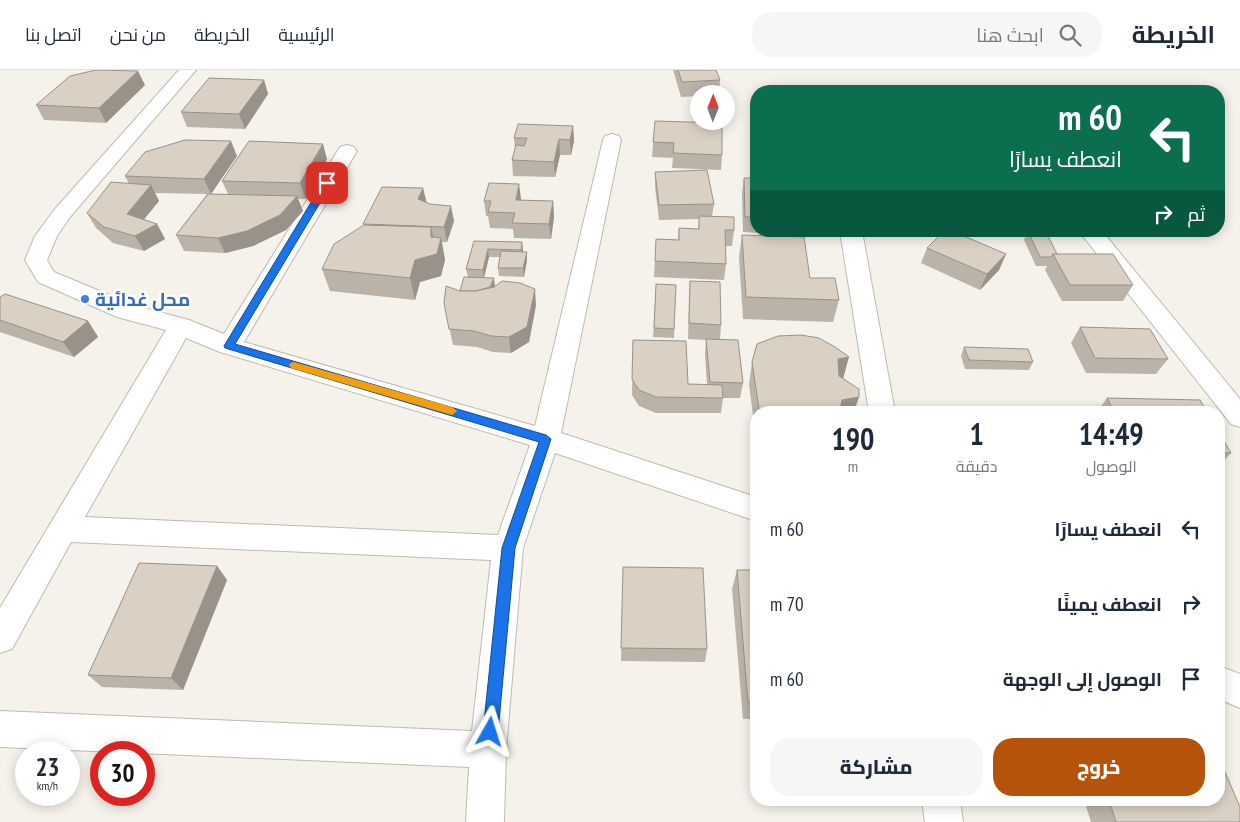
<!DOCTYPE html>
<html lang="ar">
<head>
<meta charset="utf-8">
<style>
  :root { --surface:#fff; --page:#f6f6f7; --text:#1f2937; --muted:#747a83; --line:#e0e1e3; --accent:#b45309 }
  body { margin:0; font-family:"PT Sans Narrow",Cairo,sans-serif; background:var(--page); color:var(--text); direction:rtl; height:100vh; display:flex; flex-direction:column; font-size:19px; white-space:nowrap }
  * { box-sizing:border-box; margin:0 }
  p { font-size:16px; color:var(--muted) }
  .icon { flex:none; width:28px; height:28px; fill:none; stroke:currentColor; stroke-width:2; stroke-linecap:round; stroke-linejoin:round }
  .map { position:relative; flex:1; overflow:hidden; direction:ltr }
  .drawer { position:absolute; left:750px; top:336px; width:475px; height:400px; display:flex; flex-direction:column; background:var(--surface); border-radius:20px; box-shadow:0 2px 12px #0003; direction:rtl }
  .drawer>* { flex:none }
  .top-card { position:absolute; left:750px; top:15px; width:475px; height:152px; border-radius:20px; box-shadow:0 2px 12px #0003; direction:rtl; background:#0b6e4f; color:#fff; overflow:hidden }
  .needle { width:32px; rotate:1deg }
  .tools { position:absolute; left:690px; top:15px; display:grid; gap:10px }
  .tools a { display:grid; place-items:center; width:45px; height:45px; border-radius:50%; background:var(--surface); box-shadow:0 2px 12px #0003; font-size:25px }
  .speed { position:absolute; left:15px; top:671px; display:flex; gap:10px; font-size:25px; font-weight:700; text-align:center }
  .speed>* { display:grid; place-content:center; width:65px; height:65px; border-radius:50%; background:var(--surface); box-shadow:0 2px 12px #0003; line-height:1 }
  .speed small { font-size:12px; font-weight:400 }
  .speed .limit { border:8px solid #d22; background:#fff; color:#111 }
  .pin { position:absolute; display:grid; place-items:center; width:42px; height:42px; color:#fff; margin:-21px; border-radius:10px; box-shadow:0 2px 8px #0006 }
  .me { position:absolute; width:55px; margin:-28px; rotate:6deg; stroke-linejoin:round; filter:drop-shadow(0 0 4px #0008) }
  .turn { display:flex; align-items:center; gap:18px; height:105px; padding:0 20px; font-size:22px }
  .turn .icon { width:65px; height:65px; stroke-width:2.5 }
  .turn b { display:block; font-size:35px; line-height:42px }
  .then { display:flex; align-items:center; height:48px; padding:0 20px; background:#0003; gap:10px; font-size:19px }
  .eta { display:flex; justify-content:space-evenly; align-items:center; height:85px; text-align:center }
  .eta b { font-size:30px; font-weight:800; line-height:35px }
  .action { display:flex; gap:10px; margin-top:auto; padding:10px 20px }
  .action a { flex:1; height:58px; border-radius:20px; background:var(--accent); color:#fff; font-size:20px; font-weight:800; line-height:58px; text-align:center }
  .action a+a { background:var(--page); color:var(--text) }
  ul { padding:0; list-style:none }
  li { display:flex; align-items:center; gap:15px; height:75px; padding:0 20px }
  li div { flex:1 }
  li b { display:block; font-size:19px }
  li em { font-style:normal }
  header { display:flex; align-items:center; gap:30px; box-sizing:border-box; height:70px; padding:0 25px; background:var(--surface); border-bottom:1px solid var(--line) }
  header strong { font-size:24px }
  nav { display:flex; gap:28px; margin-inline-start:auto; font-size:18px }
  .search { width:350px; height:45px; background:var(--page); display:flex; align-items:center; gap:12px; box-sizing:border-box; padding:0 18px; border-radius:20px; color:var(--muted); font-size:19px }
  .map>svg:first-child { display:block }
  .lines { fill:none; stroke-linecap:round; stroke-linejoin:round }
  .minor-casing { stroke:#c1b9ad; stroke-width:2 }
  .minor { fill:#fff; fill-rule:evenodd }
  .wall { fill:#bbb3a8 }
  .shaded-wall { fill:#999288 }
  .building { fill:#dad0c3; stroke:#999288 }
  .route { fill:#1a73e8; stroke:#114b97 }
  .slow { fill:#f59e0b }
  .shop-dot { fill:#3f7fe0; stroke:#fff; stroke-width:2 }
  .labels { text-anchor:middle; stroke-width:5; stroke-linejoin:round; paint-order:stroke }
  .shop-label { font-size:19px; font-weight:bold; fill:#366cbe; stroke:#fff; text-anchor:start }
</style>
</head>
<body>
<header>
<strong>الخريطة</strong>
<div class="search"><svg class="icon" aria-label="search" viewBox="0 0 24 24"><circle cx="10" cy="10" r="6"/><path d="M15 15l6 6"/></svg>ابحث هنا</div>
<nav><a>الرئيسية</a><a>الخريطة</a><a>من نحن</a><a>اتصل بنا</a></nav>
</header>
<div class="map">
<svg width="1240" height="752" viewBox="0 0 1240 752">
  <rect width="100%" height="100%" fill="#f5f2eb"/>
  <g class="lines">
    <g class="minor-casing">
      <g id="minor">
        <path d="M179 0H196L70 147 57 166 47 190 54 202 133 235 189 250 224 264 340 77 347 75 354 77 357 81 244 272 535 356 603 70 605 66 612 64 619 66 621 70 561 363 756 427V451L555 383 523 478 506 680 504 752H466L469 697 0 677V641L472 661 491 490 71 472 12 579 0 583V538L166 260 117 247 38 212 25 190 35 166 55 139ZM186 268 220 282 530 375 498 465 85 447Z"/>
        <path d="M840 161H862L895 342H869Z"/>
        <path d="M1079 161H1102L1240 329V357L1231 354Z"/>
        <path d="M1219 596 1240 604V638L1219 629Z"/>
        <path d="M922 730H960L963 752H925Z"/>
      </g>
    </g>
    <use href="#minor" class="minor"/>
  </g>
  <g class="wall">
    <path d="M673 0H716L720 10 719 24H699V26L681 27Z"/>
    <path d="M264 10 268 24 245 59 187 57 181 42Z"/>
    <path d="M145 15 106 53 44 50 36 35Z"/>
    <path d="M655 51 722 85 721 100 672 98 673 88 652 87Z"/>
    <path d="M573 56 574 71 571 85H560L555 107 513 106 512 90 515 80 514 68Z"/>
    <path d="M237 86 211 124H228L222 111 327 89 306 129H298L303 141 286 160 253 176 225 183 184 181 176 165 207 124 155 123 159 131 144 149 157 154 165 169 144 181 113 173 96 158 87 143 129 114 125 106Z"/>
    <path d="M655 102 714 134 712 146 734 160 732 176H725L726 194 724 210 654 207 656 169 678 170 679 158 698 159 699 149 659 150 655 117Z"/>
    <path d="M744 108H756V161H817L816 166 743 162 742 123Z"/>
    <path d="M423 118 426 132 454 151 447 172H442L445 190 441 206 420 212 415 230 330 221 322 199 363 156V154Z"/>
    <path d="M521 129V130L553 131 554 147 551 169 514 168 513 159 490 158 488 146H486L484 131Z"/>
    <path d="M1028 161 1057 184 1133 215 1123 231H1062L1045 200 1047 196H1036L1024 170Z"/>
    <path d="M742 165 810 208 839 230 833 252 743 249 739 187Z"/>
    <path d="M474 171 523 180V182L527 190 524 207 499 206 498 198 500 187H489L484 207 495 216 536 235 529 272 511 283 493 282 477 277 453 275 444 233 459 221 468 207 466 199Z"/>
    <path d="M927 178 1006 184 999 200 980 220 921 193Z"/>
    <path d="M690 211 721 255 720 270 743 313 740 328H723L721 343H656L639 336 632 325 633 270 688 314 707 315 705 285 706 270 688 269 689 226Z"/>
    <path d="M656 214 676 215 674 268 653 267Z"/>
    <path d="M0 227 88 251 98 267 74 287 0 262Z"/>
    <path d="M1080 257 1168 289 1156 304 1086 303 1071 273Z"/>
    <path d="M964 277 1033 292 1029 300 965 299 961 286Z"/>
    <path d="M752 292 843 308 854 342H756V361H755L749 314Z"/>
    <path d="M1107 328 1207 342H1097Z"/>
    <path d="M1219 363 1231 383 1219 396Z"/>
    <path d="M217 496 227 510 183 620 102 617 88 605Z"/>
    <path d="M623 497 707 579 705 592 621 591Z"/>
    <path d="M737 500H756V649H743L732 519Z"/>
    <path d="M1084 730H1219L1240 752H1091Z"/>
  </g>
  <g class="shaded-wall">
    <path d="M138 1 145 15 106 53 99 38Z"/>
    <path d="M264 10 268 24 245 59 239 44Z"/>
    <path d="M573 56 574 71 571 85 570 70Z"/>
    <path d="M559 69 560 85 555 107 554 92Z"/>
    <path d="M231 71 237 86 211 124 204 109Z"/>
    <path d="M323 74 327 89 306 129 300 113Z"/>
    <path d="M519 114 521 129 517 146 516 130Z"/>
    <path d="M151 115 159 131 136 159 127 144Z"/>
    <path d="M423 118 427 134 418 129Z"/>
    <path d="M297 126 303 141 286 160 253 176 225 183 218 168Z"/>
    <path d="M553 131 554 147 551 169 549 154Z"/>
    <path d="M451 136 454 151 447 172 444 157Z"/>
    <path d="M157 154 165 169 144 181 135 166Z"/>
    <path d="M431 157 436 179 441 168 445 190 441 206 420 212 415 230 410 208 415 190 431 167Z"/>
    <path d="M522 172 523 180 522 188 521 180Z"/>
    <path d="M488 179 489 187 484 208 483 200Z"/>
    <path d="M527 182V190L524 207 523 198Z"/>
    <path d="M1006 184 999 200 980 220 987 204Z"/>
    <path d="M494 208 495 216 488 224Z"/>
    <path d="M535 219 536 235 529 272 511 283 509 267Z"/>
    <path d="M88 251 98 267 74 287 63 272Z"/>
    <path d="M849 287 843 309 831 311 838 289Z"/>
    <path d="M859 327 854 342H839L842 330Z"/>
    <path d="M217 496 227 510 183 620 171 608Z"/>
  </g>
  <g class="building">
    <path d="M96 0 138 1 99 38 36 35 70 6Z"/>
    <path d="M678 0H716L720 10 682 12Z"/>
    <path d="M209 8 264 10 239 44 181 42Z"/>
    <path d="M655 51 722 53V85L673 83 674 73 653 72Z"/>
    <path d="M518 54 573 56 570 70 559 69 554 92 512 90 516 75 524 76 527 68H514Z"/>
    <path d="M185 70 231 71 204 109 125 106 145 82Z"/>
    <path d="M249 71 323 74 300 113 222 111Z"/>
    <path d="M707 100 714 134 659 135 655 102Z"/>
    <path d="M744 108H756V147H745Z"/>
    <path d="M111 112 151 115 127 144 157 154 135 166 104 157 87 143Z"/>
    <path d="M489 113 519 114 516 130 553 131 549 154 512 153 515 143 488 142 491 131H484Z"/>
    <path d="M382 117 423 118 418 129 430 134 451 136 444 157 363 154Z"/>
    <path d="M208 124 297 126 280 145 247 161 218 168 176 165Z"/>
    <path d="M699 146 734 147V160H725L726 194 655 191 656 169 679 170V158L699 159Z"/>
    <path d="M364 155 431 157V167L441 168 437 184 415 190 410 208 322 199 334 174Z"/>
    <path d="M944 161H952L1006 184 987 204 927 178Z"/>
    <path d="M1028 161 1046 162 1057 184H1053L1051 187H1040Z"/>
    <path d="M742 165 804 167 810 208H835L839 230 746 227Z"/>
    <path d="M474 171 522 172 521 180 488 179 483 200 466 199Z"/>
    <path d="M501 181 527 182 523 198H498Z"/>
    <path d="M1053 184H1113L1133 215H1070Z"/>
    <path d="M464 207 494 208 490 217 476 221H460Z"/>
    <path d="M502 211 520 213 535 219 527 257 509 267 491 266 474 261 449 259 444 233 446 216 460 221H476L494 217Z"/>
    <path d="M690 211 720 212 721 255 689 253Z"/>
    <path d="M656 214 676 215 674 259 654 258Z"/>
    <path d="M5 224 88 251 63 272 0 250V227Z"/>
    <path d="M1080 257 1150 259 1168 289 1095 288Z"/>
    <path d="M801 265 819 268 835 277 849 287 838 289 839 306 859 319V327L842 330 840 340 808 342 759 339 752 292 757 274 778 266Z"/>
    <path d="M706 269 738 270 743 313 710 312Z"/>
    <path d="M633 270 686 271 688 314 722 315 723 328 656 327 639 320 632 309Z"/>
    <path d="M964 277 1028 279 1033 292 969 290Z"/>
    <path d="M1107 328 1200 330 1207 342H1114Z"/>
    <path d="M976 339 1038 341V342H977Z"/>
    <path d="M1219 363 1231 383H1219Z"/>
    <path d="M139 493 217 496 171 608 88 605Z"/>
    <path d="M623 497 703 498 707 579 621 578Z"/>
    <path d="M737 500H756V633L748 632Z"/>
    <path d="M1219 688 1240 737V752H1116L1109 730H1219Z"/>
  </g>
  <path class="route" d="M324 111 332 113 235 274 546 365 551 369 515 478 498 662 495 667 490 669 485 667 483 662 502 478 539 372 225 278 224 276Z"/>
  <path class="slow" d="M294 292 452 337 457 341 452 345 291 298 289 295 291 293Z"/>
  <circle class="shop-dot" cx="85" cy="229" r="5"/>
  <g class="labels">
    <g class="shop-label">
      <text x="95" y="236">محل غدائية</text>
    </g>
  </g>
</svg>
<div class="tools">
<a><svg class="needle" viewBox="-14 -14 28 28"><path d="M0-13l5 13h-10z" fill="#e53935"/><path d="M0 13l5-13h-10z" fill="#747a83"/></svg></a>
</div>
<div class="speed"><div>23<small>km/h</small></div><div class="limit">30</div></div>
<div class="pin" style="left:327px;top:113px;background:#d93025"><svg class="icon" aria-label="arrive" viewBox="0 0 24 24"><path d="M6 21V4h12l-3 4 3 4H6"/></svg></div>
<svg class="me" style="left:490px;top:662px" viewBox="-20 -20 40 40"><path d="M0-17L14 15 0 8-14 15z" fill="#1a73e8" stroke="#fff" stroke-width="4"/></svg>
<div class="top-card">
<div class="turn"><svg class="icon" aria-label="left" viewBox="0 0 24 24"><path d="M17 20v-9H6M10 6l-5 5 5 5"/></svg><div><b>60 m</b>انعطف يسارًا</div></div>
<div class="then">ثم<svg class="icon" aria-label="right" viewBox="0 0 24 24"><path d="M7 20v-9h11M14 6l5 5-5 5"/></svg></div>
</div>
<section class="drawer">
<div class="eta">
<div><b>14:49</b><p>الوصول</p></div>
<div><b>1</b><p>دقيقة</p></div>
<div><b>190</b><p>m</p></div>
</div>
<ul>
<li><svg class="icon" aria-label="left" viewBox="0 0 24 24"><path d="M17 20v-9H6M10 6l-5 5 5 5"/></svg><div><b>انعطف يسارًا</b></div><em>60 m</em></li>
<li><svg class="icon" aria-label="right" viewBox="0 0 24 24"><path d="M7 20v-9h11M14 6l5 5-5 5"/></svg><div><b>انعطف يمينًا</b></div><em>70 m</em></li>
<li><svg class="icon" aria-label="arrive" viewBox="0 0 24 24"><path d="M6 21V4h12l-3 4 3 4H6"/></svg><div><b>الوصول إلى الوجهة</b></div><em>60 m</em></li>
</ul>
<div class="action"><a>خروج</a><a>مشاركة</a></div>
</section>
</div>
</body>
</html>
